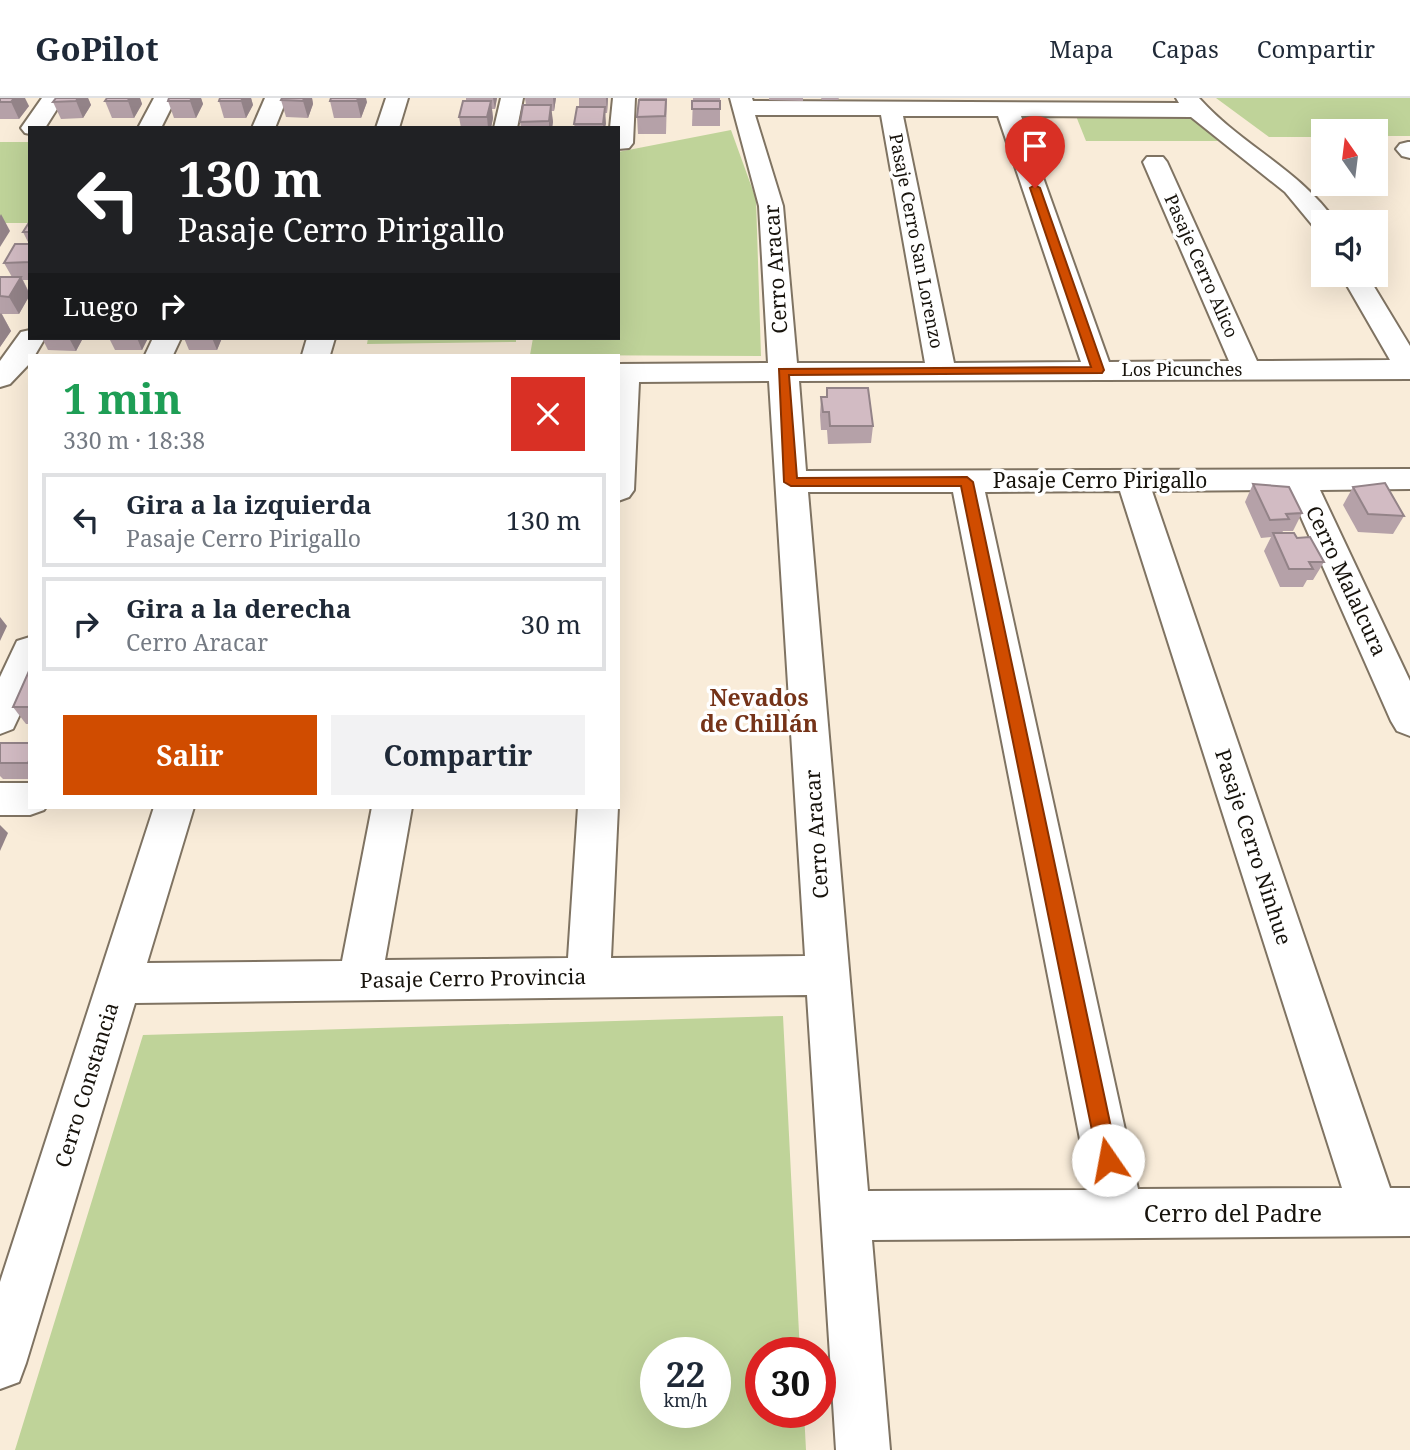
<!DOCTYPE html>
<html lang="es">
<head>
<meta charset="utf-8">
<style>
  :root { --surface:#fff; --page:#f2f2f3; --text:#1f2937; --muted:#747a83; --line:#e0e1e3; --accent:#d04c00 }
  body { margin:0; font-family:"Noto Serif",serif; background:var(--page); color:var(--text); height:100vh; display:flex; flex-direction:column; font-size:26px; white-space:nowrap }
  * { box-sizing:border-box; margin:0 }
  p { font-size:23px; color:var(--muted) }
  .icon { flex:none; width:38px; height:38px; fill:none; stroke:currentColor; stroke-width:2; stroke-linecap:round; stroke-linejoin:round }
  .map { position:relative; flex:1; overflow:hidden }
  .side { position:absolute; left:28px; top:256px; width:592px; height:455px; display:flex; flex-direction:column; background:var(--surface); border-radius:0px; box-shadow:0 7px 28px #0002 }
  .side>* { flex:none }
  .top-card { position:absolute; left:28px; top:28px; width:592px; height:214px; border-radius:0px; box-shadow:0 7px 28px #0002; background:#202124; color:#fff; overflow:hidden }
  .needle { width:46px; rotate:346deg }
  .buttons { position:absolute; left:1311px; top:21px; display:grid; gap:14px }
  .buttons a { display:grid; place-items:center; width:77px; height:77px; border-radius:0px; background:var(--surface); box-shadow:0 7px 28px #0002; font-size:35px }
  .speed { position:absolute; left:640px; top:1239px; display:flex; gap:14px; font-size:35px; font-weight:700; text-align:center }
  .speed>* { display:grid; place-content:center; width:91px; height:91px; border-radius:50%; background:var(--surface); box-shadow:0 7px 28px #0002; line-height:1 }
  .speed small { font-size:18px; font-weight:400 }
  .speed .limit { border:10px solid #d22; background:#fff; color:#111 }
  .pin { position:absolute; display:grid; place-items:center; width:60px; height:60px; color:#fff; margin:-72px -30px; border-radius:50% 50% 50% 0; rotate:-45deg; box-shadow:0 0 7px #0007 }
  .pin .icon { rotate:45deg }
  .me { position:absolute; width:77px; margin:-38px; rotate:348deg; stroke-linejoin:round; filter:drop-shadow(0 0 5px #0008) }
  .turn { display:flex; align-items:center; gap:24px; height:147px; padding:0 35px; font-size:32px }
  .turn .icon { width:91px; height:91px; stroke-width:2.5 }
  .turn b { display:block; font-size:49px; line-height:60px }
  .then { display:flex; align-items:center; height:66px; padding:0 35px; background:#0003; gap:14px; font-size:26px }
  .round { display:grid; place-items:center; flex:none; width:74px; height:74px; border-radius:0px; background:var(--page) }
  .summary { display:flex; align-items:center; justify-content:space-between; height:119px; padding:0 35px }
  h1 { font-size:42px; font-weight:700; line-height:52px; color:#1e9e55 }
  .cta { display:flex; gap:14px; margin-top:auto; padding:14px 35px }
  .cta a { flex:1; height:80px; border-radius:0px; background:var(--accent); color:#fff; font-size:28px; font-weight:700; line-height:80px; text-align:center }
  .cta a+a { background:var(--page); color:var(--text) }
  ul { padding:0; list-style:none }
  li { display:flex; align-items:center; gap:21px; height:94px; margin:0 14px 10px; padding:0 21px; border:4px solid var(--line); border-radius:0px }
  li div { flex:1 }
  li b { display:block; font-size:26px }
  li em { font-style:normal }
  header { display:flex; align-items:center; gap:42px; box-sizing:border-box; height:98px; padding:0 35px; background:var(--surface); border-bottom:2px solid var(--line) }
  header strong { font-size:33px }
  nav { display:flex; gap:38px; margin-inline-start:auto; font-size:24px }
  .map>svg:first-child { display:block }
  .green { fill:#bfd399; fill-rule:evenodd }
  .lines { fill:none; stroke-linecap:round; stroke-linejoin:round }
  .minor-casing { stroke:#7f7362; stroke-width:4 }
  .minor { fill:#fff; fill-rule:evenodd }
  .wall { fill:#b5a1a8 }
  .shaded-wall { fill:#938388 }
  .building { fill:#d2bbc3; stroke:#938388; stroke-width:2 }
  .route { fill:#d04c00; stroke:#873100; stroke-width:2 }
  .labels { text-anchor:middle; stroke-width:7; stroke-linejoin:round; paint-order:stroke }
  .far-street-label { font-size:18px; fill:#17130c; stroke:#fff }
  .street-label { font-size:21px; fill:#17130c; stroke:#fff }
  .neighbourhood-label { font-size:23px; font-weight:bold; fill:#753318; stroke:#fff }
  .near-street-label { font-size:24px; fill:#17130c; stroke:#fff }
</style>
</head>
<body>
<header>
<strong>GoPilot</strong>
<nav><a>Mapa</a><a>Capas</a><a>Compartir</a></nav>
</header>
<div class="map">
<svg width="1410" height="1352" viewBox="0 0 1410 1352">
  <rect width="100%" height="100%" fill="#f9ecd9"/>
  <g class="green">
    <path d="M1216 0H1410V38H1376V33H1323V39H1269Z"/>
    <path d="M1076 18H1191L1218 43H1086Z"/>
    <path d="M731 32 756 101 761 258 530 257 533 240H618V54Z"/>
    <rect x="0" y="44" width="30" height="81"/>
    <path d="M368 240H516V244L367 246Z"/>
    <path d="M783 918 800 1255H761V1314H804L806 1352H15L143 937ZM656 1255H716V1314H656Z"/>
  </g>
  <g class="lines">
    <g class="minor-casing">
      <g id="minor">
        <path d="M42 0H64L45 30H30V36L25 35 21 30Z"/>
        <path d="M154 0H176L161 30H138Z"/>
        <path d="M265 0H287L275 30H252Z"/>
        <path d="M386 0H408L399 30H376Z"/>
        <path d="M501 0H523L517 30H494Z"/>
        <path d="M613 0H635L633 45 629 50 618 51V30H610Z"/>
        <path d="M730 0H752L753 3 1179 5 1176 0H1199C1241 47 1299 71 1336 124H1323V132L1314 129 1285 94 1191 19 1021 18 1109 264 1229 263 1143 64 1147 59H1163L1167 64 1257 263 1390 262 1341 177H1367L1410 248V281L799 283 806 373 1410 371V391L1320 392 1410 583V638L1397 633 1391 623 1289 392 1152 393 1390 1090H1410V1138L872 1142 890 1352H836L807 897 135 905 26 1265 19 1284 0 1291V1184L154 709H194L147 865 342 863 372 709H412L385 862 568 860 578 709H618L611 860 805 858 769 283 639 284 634 392 629 399 618 403V266L768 265 759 108ZM755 17H881L925 265H797L783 108ZM903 18H998L1081 264 954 265ZM1120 393 1342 1090 1138 1091 985 394ZM808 394H953L1090 1092 868 1093Z"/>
        <path d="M1408 44H1410V60L1402 58 1396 51 1400 46Z"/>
        <path d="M30 232V240H45L35 257H30V265L10 286 0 289V263L21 234Z"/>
        <path d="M153 240H181L173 257H145Z"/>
        <path d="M307 240H335L330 257H302Z"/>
        <path d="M30 539V595L13 631 0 636V579L17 543Z"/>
        <path d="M0 685H30V709H46L44 712 30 717H0Z"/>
      </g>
    </g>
    <use href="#minor" class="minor"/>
  </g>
  <g class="wall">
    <path d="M0 0 29 8 19 21H0Z"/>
    <path d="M56 0H88L91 7 83 20 61 21 53 4Z"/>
    <path d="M107 0H140L142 6 134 20H112L105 3Z"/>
    <path d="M169 0H201L203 6 196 20H174L168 3Z"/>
    <path d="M220 0H251L253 7 246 20H224L219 3Z"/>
    <path d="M312 0 313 6 308 20 286 19 281 2Z"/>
    <path d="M331 0 367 4 361 20H334L330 3Z"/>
    <path d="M466 0H497L495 11H492L493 20 491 30H461L459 19 466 3Z"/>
    <path d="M525 0H556L554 13H551L553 24 552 30H521L520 24 526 7Z"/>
    <path d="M579 0H608L607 15H605V30H575L574 26 579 9Z"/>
    <path d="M639 0H667L666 36H638L637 19Z"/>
    <path d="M693 0H720V28H692Z"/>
    <path d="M769 0H803V3L769 2Z"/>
    <path d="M821 0H839L838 2H822Z"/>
    <path d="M30 123V182H23L30 196 19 216H2L11 233 0 249V179H12L4 165 29 146 23 134Z"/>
    <path d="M42 240H83L76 253 48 252Z"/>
    <path d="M109 240H148L142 252H115Z"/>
    <path d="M184 240H222L217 252H189Z"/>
    <path d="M827 290 873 328 871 345 828 346 827 332H821L820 317 821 299H826Z"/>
    <path d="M1253 386 1302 415 1293 433H1283L1282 435 1297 440 1324 464 1313 482H1307L1303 489H1280L1264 453 1271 439 1261 440 1245 404Z"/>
    <path d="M1353 389 1404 418 1393 436 1358 434 1343 407Z"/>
    <path d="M30 573V626H26L13 609Z"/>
    <path d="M0 645H30V681H3L0 678Z"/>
  </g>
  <g class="shaded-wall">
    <path d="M14 0H25L29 8 19 21 11 4Z"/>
    <path d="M78 0H88L91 7 83 20 76 3Z"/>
    <path d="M129 0H140L142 6 134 20 128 3Z"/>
    <path d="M192 0H201L203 6 196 20 190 3Z"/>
    <path d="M243 0H251L253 7 246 20 241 3Z"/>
    <path d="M304 0H312L313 6 308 20 303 3Z"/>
    <path d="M358 0H366L367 4 361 20 357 3Z"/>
    <path d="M493 0H497L495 11Z"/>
    <path d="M553 0H556L554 13Z"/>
    <path d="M606 0H608L607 15Z"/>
    <path d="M491 3 493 20 491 30H488L487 19Z"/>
    <path d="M551 7 553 24 552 30H549V23Z"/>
    <path d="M605 9 606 26 605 30H603Z"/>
    <path d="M1 116 10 133 0 149V118Z"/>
    <path d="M21 179 30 197 19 216 9 199Z"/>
    <path d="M1 215 11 233 0 249V216Z"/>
    <path d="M69 240H83L76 253Z"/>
    <path d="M137 240H148L142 252Z"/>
    <path d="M212 240H222L217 252Z"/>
    <path d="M0 519 7 528 0 543Z"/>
    <path d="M0 727 8 735 0 753Z"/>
  </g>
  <g class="building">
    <path d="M0 0H14L11 4H0Z"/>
    <path d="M56 0H78L76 3 53 4Z"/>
    <path d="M107 0H129L128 3H105Z"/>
    <path d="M169 0H192L190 3H168Z"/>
    <path d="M220 0H243L241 3H219Z"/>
    <path d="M282 0H304L303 3 281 2Z"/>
    <path d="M331 0H358L357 3H330Z"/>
    <path d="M639 2H666L665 18 637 19Z"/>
    <path d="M463 3H491L487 19H459Z"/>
    <rect x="692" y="3" width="28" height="8"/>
    <path d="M523 7H551L549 23 520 24Z"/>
    <path d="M577 9H605L603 26H574Z"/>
    <path d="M30 123V134H23Z"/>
    <path d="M15 146H30V164L4 165Z"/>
    <path d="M0 179H21L9 199 0 198Z"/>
    <path d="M827 290H868L873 328H830L829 314H823L821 299H827Z"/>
    <path d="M1385 385 1404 418 1368 416 1353 389Z"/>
    <path d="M1253 386 1289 389 1302 415 1286 416 1289 421 1270 422Z"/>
    <path d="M1273 435H1294L1297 440 1310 439 1324 464H1309L1313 471H1289Z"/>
    <path d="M29 573H30V609H13Z"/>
    <path d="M0 645H30V660L28 665H0Z"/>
  </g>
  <path class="route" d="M1035 87 1040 90 1104 272 1102 275 789 277 797 380 967 379 973 384 1118 1062 1115 1069 1108 1072 1101 1069 1098 1062 961 388H791L784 384 779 271 1091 269 1030 90Z"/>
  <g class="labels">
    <g class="far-street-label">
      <text transform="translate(916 143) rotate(79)" y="6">Pasaje Cerro San Lorenzo</text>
      <text transform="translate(1201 168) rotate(66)" y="6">Pasaje Cerro Alico</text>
      <text x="1182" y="278">Los Picunches</text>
    </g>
    <g class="street-label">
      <text transform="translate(776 171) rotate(-94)" y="7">Cerro Aracar</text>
      <text x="1100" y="390">Pasaje Cerro Pirigallo</text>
      <text transform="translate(1346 483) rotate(65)" y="7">Cerro Malalcura</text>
      <text transform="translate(817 736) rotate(-94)" y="7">Cerro Aracar</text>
      <text transform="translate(1253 749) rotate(72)" y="7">Pasaje Cerro Ninhue</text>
      <text transform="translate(473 881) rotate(-1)" y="7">Pasaje Cerro Provincia</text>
      <text transform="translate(87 987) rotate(-73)" y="7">Cerro Constancia</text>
    </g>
    <g class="neighbourhood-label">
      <text x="759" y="608">Nevados<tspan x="759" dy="26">de Chillán</tspan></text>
    </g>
    <g class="near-street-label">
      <text x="1233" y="1124">Cerro del Padre</text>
    </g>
  </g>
</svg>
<div class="buttons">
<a><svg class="needle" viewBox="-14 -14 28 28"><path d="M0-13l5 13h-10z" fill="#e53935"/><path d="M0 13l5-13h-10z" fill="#747a83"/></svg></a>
<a><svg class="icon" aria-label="sound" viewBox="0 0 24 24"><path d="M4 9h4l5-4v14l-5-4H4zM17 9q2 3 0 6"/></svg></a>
</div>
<div class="speed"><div>22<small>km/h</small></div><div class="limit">30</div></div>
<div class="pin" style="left:1035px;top:90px;background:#d93025"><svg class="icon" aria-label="arrive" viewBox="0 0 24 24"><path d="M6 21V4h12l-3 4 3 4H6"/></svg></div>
<svg class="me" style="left:1108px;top:1062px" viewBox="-20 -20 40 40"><circle r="19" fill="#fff"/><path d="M0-13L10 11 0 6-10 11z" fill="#d04c00"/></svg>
<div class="top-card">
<div class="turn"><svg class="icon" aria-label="left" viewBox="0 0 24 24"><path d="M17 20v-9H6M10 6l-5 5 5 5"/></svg><div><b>130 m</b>Pasaje Cerro Pirigallo</div></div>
<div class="then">Luego<svg class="icon" aria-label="right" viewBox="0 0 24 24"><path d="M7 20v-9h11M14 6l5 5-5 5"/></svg></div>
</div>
<section class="side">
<div class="summary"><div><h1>1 min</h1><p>330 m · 18:38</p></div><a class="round" style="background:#d93025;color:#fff"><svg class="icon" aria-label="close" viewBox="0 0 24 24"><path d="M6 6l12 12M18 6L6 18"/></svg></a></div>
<ul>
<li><svg class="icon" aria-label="left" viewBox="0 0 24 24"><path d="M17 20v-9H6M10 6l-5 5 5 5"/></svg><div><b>Gira a la izquierda</b><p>Pasaje Cerro Pirigallo</p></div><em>130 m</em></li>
<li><svg class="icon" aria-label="right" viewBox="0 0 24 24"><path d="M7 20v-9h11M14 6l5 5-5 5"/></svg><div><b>Gira a la derecha</b><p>Cerro Aracar</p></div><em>30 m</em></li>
</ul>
<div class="cta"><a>Salir</a><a>Compartir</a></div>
</section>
</div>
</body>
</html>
